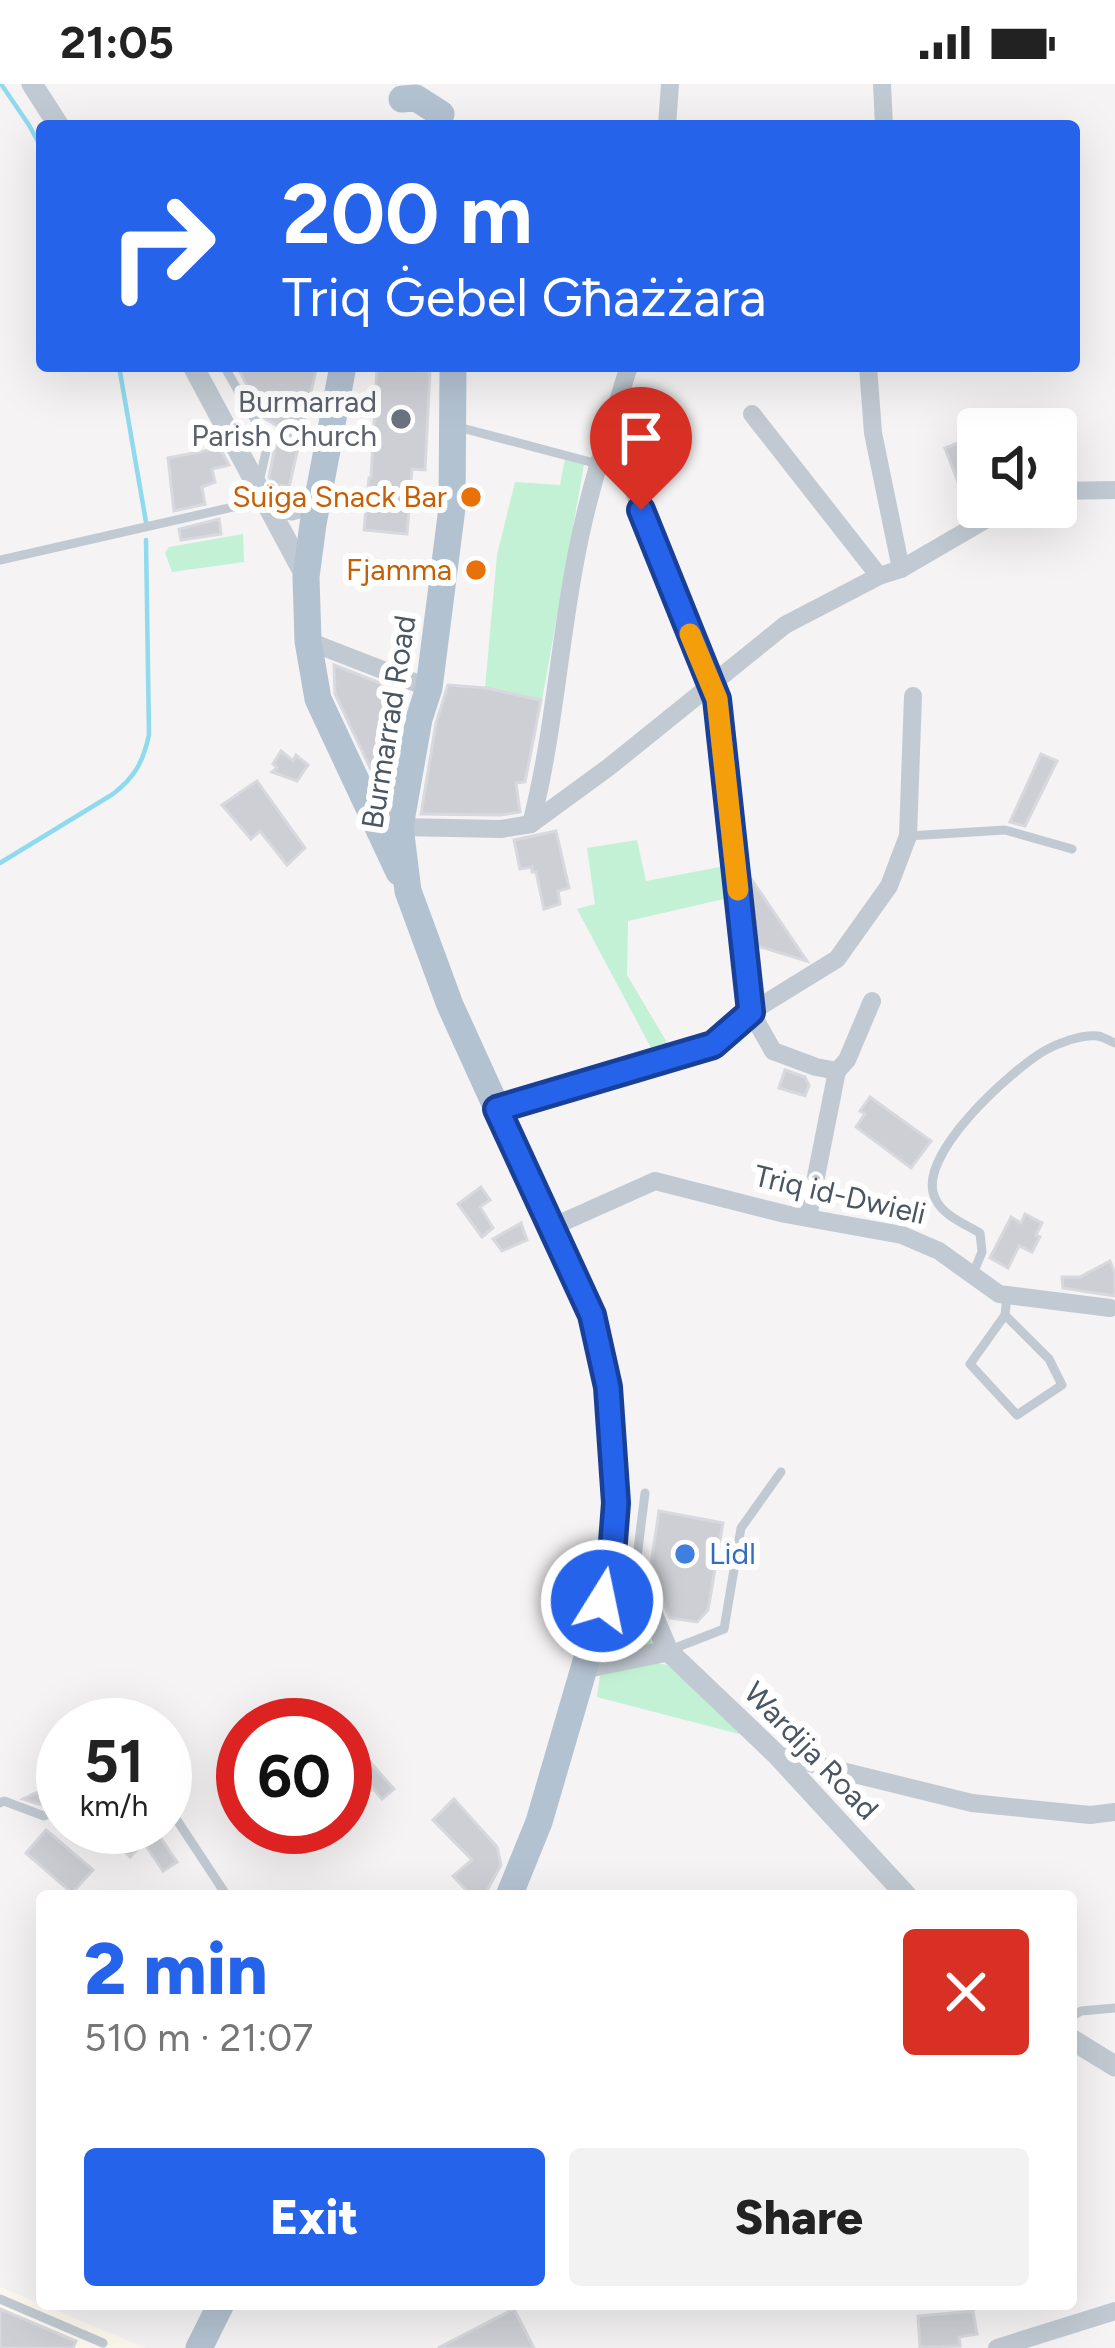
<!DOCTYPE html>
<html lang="en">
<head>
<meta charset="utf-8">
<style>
  :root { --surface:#fff; --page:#f2f2f2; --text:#222; --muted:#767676; --accent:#2563eb }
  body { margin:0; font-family:Figtree,sans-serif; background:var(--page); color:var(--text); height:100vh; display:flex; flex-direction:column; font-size:45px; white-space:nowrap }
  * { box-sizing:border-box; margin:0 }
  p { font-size:39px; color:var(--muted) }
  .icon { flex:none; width:66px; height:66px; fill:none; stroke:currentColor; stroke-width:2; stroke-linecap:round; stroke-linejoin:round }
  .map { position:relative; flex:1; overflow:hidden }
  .sheet { position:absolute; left:36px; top:1806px; width:1041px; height:420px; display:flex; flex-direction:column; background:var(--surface); border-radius:12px; box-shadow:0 12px 48px #0002 }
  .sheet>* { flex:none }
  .hud { position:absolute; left:36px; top:36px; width:1044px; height:252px; border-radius:12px; box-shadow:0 12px 48px #0002; background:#2563eb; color:#fff; overflow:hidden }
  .tools { position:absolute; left:957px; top:324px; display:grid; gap:24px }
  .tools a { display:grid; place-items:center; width:120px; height:120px; border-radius:12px; background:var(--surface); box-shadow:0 12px 48px #0002; font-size:60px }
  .speed { position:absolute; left:36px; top:1614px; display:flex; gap:24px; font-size:60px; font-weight:700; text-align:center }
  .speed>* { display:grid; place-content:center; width:156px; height:156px; border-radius:50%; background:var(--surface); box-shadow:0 12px 48px #0002; line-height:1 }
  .speed small { font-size:30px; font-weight:400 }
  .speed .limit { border:18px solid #d22; background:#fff; color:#111 }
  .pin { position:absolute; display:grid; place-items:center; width:102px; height:102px; color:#fff; margin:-123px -51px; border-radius:50% 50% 50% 0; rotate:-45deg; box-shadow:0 0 12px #0007 }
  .pin .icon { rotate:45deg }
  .me { position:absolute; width:132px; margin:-66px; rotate:10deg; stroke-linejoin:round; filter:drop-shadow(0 0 9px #0008) }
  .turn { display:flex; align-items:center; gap:42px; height:252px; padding:0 48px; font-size:54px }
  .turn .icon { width:156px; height:156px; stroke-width:2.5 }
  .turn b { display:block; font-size:84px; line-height:102px }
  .round { display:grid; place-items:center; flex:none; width:126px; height:126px; border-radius:12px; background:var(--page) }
  .overview { display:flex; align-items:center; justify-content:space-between; height:204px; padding:0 48px }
  h1 { font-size:72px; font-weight:800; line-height:90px; color:var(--accent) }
  .action { display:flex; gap:24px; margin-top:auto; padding:24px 48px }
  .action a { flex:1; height:138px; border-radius:12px; background:var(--accent); color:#fff; font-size:48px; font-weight:800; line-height:138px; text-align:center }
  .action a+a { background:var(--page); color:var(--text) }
  .status { display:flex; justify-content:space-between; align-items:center; height:84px; padding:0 60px; background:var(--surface); direction:ltr }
  .status svg { height:33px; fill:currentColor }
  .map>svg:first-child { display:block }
  .commercial { fill:#fdf9ef }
  .green { fill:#c3f1d5 }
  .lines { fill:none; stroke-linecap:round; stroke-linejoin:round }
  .stream { stroke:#90daee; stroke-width:4.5 }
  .building { fill:#cdcfd5; stroke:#d7d9de; stroke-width:3 }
  .service { stroke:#c1cad2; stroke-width:9 }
  .minor { stroke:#c1cad2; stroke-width:18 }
  .tertiary { stroke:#c1cad2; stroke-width:21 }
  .primary { stroke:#b3c2d1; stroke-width:27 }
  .route-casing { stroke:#184099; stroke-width:30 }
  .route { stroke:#2563eb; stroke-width:21 }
  .slow { stroke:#f59e0b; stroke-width:21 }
  .worship-dot { fill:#6b7280; stroke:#fff; stroke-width:4.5 }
  .food-dot { fill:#e8710a; stroke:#fff; stroke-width:4.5 }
  .shop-dot { fill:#3f7fe0; stroke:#fff; stroke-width:4.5 }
  .labels { text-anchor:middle; stroke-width:12; stroke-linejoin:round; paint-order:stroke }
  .worship-label { font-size:30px; fill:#5b616d; stroke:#fff; text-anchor:end }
  .food-label { font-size:30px; fill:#c56008; stroke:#fff; text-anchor:end }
  .street-label { font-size:30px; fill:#4a5661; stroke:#fff }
  .shop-label { font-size:30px; fill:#366cbe; stroke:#fff; text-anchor:start }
</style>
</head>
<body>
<div class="status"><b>21:05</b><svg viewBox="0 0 49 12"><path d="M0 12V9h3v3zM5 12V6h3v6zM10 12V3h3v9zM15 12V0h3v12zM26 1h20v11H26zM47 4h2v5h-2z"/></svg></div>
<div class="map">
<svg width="1115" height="2264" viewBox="0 0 1115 2264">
  <rect width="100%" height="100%" fill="#f5f3f3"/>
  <path class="commercial" d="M0 2203 146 2264H0Z"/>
  <g class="green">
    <path d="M565 375 584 381 542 616 485 604 497 471 515 398 560 401Z"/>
    <path d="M243 450 244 478 172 488 165 469 169 463Z"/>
    <path d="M637 756 646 797 720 783 724 815 628 837 627 891 672 967 656 973 577 825 595 820 587 764Z"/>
    <path d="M622 1508 636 1510 653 1563 605 1570Z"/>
    <path d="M656 1579 667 1581 741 1647 739 1650 597 1613 600 1591Z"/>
  </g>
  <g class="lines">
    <g class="stream">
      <path d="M1 0 29 41 42 65"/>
      <path d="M119 282 146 438"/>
      <path d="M0 779 113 710C135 693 143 678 149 651L146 456"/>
    </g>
  </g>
  <g class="building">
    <path d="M237 282H317L289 403 273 400 269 393 279 343 264 334Z"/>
    <path d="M377 284 430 287 425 386 412 385 407 450 364 446 369 394H371Z"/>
    <path d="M978 351V412L965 416 945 364Z"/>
    <path d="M220 364 229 381 212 385 215 398 202 403 205 420 174 427 168 374Z"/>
    <path d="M219 435 221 450 181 456 179 445Z"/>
    <path d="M334 581 408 610 386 712 383 711 335 610Z"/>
    <path d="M448 601 486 604 541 616 525 698 516 699 520 728 500 731 421 730 436 639Z"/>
    <path d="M281 667 293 677 296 671 308 681 297 697 272 688 277 684 273 680Z"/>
    <path d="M1041 670 1057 677 1025 742 1010 738Z"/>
    <path d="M257 697 305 764 287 781 260 747 251 755 222 721Z"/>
    <path d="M556 747 569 804 558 807 560 820 544 825 536 788H532V783L520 785 514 756Z"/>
    <path d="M750 793 807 877 757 862Z"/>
    <path d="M785 986 805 993 809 1001 805 1012 779 1004Z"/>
    <path d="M870 1013 931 1057 911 1084 856 1043 865 1030 860 1027Z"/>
    <path d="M481 1103 490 1116 480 1123 493 1144 482 1153 458 1120Z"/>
    <path d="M1025 1130 1042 1139 1036 1151 1040 1153 1032 1168 1019 1162 1008 1184 990 1174 1011 1133 1021 1139Z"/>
    <path d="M521 1139 527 1156 502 1167 493 1155Z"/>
    <path d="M1110 1177 1115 1189V1212L1063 1204 1062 1193H1080Z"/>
    <path d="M659 1427 723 1439 708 1526 697 1538 670 1534 650 1487Z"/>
    <path d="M345 1650 394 1705 382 1715 345 1673Z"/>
    <path d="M63 1696V1714L44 1722 23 1715Z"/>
    <path d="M454 1715 497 1763 501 1781 484 1812H472L453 1792 472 1776 433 1736Z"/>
    <path d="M100 1743H160L156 1747 177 1778 163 1787 144 1759 130 1773Z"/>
    <path d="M46 1746 93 1786 72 1809 26 1769Z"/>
    <path d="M0 2225 76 2257 73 2264H0Z"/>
    <path d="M514 2225 534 2264H438Z"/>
    <path d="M973 2227 977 2250 959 2253 960 2262 920 2263 918 2232Z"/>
  </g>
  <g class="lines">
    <g class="service">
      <path d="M224 282 268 359 259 398"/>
      <path d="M458 343 598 380"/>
      <path d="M0 476 264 416"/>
      <path d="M908 752 1005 746 1072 765"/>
      <path d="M972 1192 982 1168 980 1149C965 1140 944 1132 936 1116 912 1074 1012 986 1044 967 1058 959 1082 950 1098 952 1104 953 1109 957 1115 959"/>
      <path d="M1005 1231 1049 1275 1062 1301 1017 1331 970 1280 1005 1231 1007 1212"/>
      <path d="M635 1490 645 1409"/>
      <path d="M670 1566 724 1545 741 1444 781 1388"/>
      <path d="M165 1718 227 1812"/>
      <path d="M0 1719 4 1717 44 1732 63 1723"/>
      <path d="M1071 1933 1081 1927 1115 1924"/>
      <path d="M0 2215 103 2259"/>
    </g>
    <g class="minor">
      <path d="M882 0 884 42"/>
      <path d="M667 42 670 0"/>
      <path d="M868 282 873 349 901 485"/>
      <path d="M752 330 879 492"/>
      <path d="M598 380 624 383 717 615 751 928 773 967 816 983 837 987"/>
      <path d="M1056 407 1115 406"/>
      <path d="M308 557 429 604"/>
      <path d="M531 740C554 651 559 558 577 468 589 405 610 343 629 282"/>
      <path d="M400 743 501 745 531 740 609 683 785 541 879 492 901 485 992 432 1015 423"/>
      <path d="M497 1025 713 961 751 928 837 875 889 802 908 752 913 612"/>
      <path d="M808 1133 837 987 847 976 872 917"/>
      <path d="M552 1143 655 1097 785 1130 902 1151 939 1167 999 1210 1110 1224"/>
      <path d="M777 1671 972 1719 1090 1731 1115 1728"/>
      <path d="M997 2264 1115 2227"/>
    </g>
    <g class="tertiary">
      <path d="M32 0 59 42"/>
      <path d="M193 282 306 493"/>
      <path d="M265 416 291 426 317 419"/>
      <path d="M611 1485 635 1490 668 1567 777 1671 907 1812"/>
      <path d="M584 1584 668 1567"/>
      <path d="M1071 1955 1115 1982"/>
    </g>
    <g class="primary">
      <path d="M402 15 416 14 441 30"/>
      <path d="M343 282 313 440 306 493 308 557 318 615 399 788"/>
      <path d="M453 282 452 424 429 604 419 635 400 743 408 807 450 921 591 1231 608 1302 616 1419 611 1485 594 1550 539 1738 509 1812"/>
      <path d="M199 2264 221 2220"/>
    </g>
  </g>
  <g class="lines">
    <g class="route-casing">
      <path id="route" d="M602 1517 611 1484 616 1419 608 1303 592 1231 497 1025 713 961 751 928 717 615 641 426"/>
    </g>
    <use href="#route" class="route"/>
    <path class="slow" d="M690 550 717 615 738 806"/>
  </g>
  <circle class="worship-dot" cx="401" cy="335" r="12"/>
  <g class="food-dot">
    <circle cx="471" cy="413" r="12"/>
    <circle cx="476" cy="486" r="12"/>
  </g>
  <circle class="shop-dot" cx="685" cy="1470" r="12"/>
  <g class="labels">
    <g class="worship-label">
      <text x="377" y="328">Burmarrad<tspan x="377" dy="34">Parish Church</tspan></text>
    </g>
    <g class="food-label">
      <text x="447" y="423">Suiga Snack Bar</text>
      <text x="452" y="496">Fjamma</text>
    </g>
    <g class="street-label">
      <text transform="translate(389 638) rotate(-81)" y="10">Burmarrad Road</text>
      <text transform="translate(840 1111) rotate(13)" y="10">Triq id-Dwieli</text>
      <text transform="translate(811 1667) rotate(46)" y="10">Wardija Road</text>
    </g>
    <g class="shop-label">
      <text x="709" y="1480">Lidl</text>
    </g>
  </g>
</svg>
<div class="tools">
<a><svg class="icon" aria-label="sound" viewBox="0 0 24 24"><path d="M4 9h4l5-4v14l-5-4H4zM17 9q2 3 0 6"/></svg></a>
</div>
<div class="speed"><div>51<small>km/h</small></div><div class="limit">60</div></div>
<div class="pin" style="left:641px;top:426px;background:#d93025"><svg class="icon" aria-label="arrive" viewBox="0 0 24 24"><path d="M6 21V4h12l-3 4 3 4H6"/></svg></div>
<svg class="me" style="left:602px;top:1517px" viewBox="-20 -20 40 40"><circle r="17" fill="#2563eb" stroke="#fff" stroke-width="3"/><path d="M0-11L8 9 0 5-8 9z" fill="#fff"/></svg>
<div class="hud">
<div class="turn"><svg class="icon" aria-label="right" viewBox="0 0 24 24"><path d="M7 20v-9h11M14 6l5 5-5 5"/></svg><div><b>200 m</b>Triq Ġebel Għażżara</div></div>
</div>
<section class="sheet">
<div class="overview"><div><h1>2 min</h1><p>510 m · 21:07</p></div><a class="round" style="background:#d93025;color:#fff"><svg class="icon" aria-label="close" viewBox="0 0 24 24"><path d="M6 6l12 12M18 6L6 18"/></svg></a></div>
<div class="action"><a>Exit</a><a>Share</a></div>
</section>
</div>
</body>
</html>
